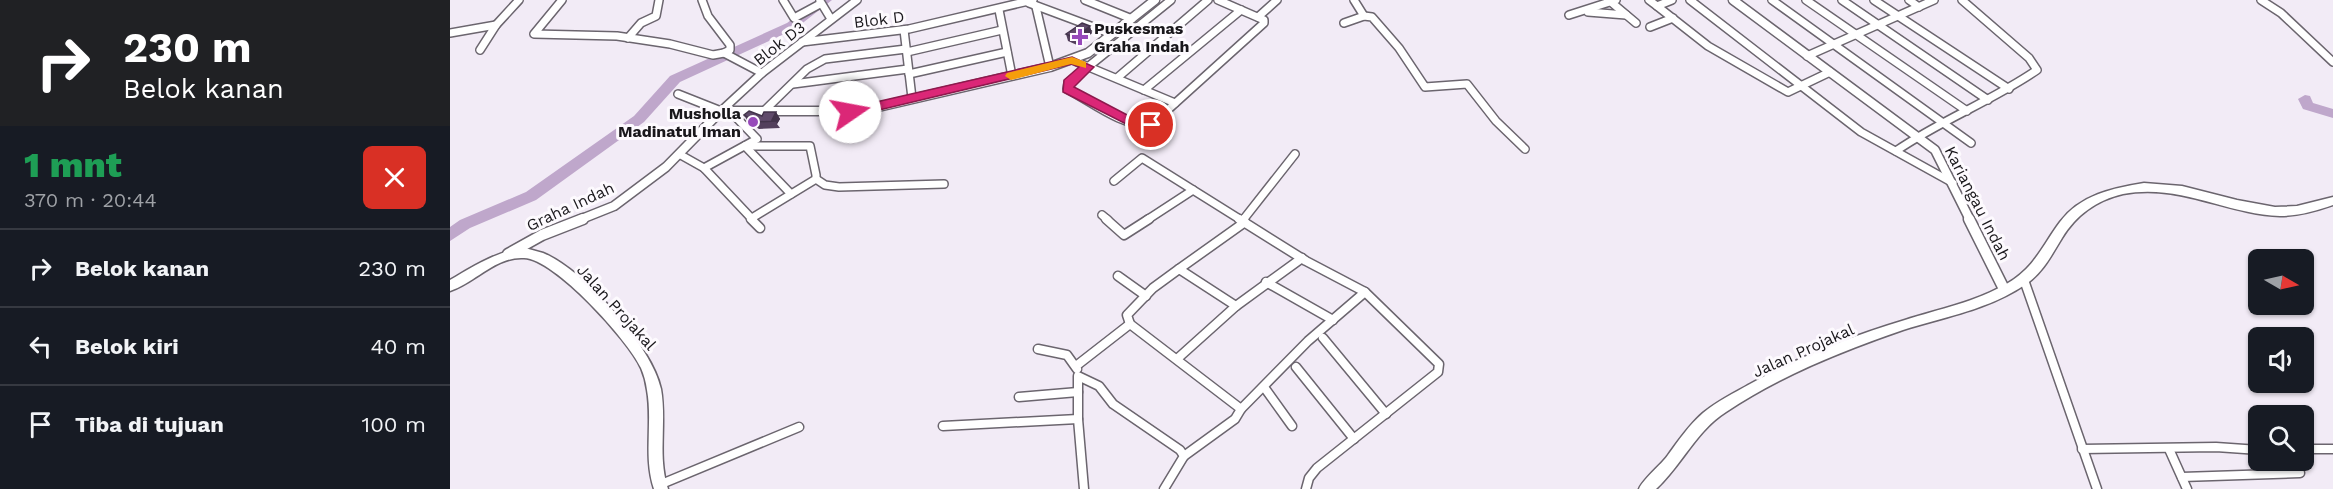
<!DOCTYPE html>
<html lang="id">
<head>
<meta charset="utf-8">
<style>
  :root { --surface:#171b24; --page:#20242c; --text:#f1f3f6; --muted:#9ea1a6; --line:#363941 }
  body { margin:0; font-family:"Work Sans",sans-serif; background:var(--page); color:var(--text); height:100vh; display:flex; flex-direction:column; font-size:22px; white-space:nowrap }
  * { box-sizing:border-box; margin:0 }
  p { font-size:20px; color:var(--muted) }
  .icon { flex:none; width:33px; height:33px; fill:none; stroke:currentColor; stroke-width:2; stroke-linecap:round; stroke-linejoin:round }
  .map { position:relative; flex:1; overflow:hidden }
  .sheet { display:flex; flex-direction:column; background:var(--surface); width:450px }
  .sheet>* { flex:none }
  .guide { background:#202124; color:#fff; overflow:hidden }
  .needle { width:39px; rotate:99deg }
  .buttons { position:absolute; left:1798px; top:249px; display:grid; gap:12px }
  .buttons a { display:grid; place-items:center; width:66px; height:66px; border-radius:9px; background:var(--surface); box-shadow:0 2px 4px #0004; font-size:30px }
  .pin { position:absolute; display:grid; place-items:center; width:51px; height:51px; color:#fff; margin:-26px; border:3px solid #fff; border-radius:50%; box-shadow:0 2px 6px #0007 }
  .me { position:absolute; width:66px; margin:-33px; rotate:78deg; stroke-linejoin:round; filter:drop-shadow(0 0 4px #0008) }
  .turn { display:flex; align-items:center; gap:21px; height:126px; padding:0 24px; font-size:27px }
  .turn .icon { width:78px; height:78px; stroke-width:2.5 }
  .turn b { display:block; font-size:42px; line-height:51px }
  .round { display:grid; place-items:center; flex:none; width:63px; height:63px; border-radius:9px; background:var(--page) }
  .headline { display:flex; align-items:center; justify-content:space-between; height:102px; padding:0 24px }
  h1 { font-size:36px; font-weight:800; line-height:45px; color:#1e9e55 }
  ul { padding:0; list-style:none }
  li { display:flex; align-items:center; gap:18px; height:78px; padding:0 24px; border-top:2px solid var(--line) }
  li div { flex:1 }
  li b { display:block; font-size:22px }
  li em { font-style:normal }
  main { display:flex; flex:1; min-height:0 }
  .map>svg:first-child { display:block }
  .lines { fill:none; stroke-linecap:round; stroke-linejoin:round }
  .river { fill:#bfa7cb; fill-rule:evenodd }
  .minor-far1-casing { stroke:#6b656e; stroke-width:10 }
  .minor-casing { stroke:#6b656e; stroke-width:11 }
  .tertiary-far1-casing { stroke:#6b656e; stroke-width:11 }
  .tertiary-casing { stroke:#6b656e; stroke-width:13 }
  .primary-casing { stroke:#6b656e; stroke-width:3 }
  .minor-far1 { stroke:#fff; stroke-width:7 }
  .minor { stroke:#fff; stroke-width:8 }
  .tertiary-far1 { stroke:#fff; stroke-width:8 }
  .tertiary { stroke:#fff; stroke-width:10 }
  .primary { fill:#fff; fill-rule:evenodd }
  .wall { fill:#53405c }
  .shaded-wall { fill:#43344b }
  .building { fill:#604b6b; stroke:#43344b; stroke-width:1.5 }
  .route { fill:#db2777; stroke:#8e194d; stroke-width:1.5 }
  .slow { fill:#f59e0b }
  .poi-dot { fill:#9749ba; stroke:#fdfafe; stroke-width:2 }
  .labels { text-anchor:middle; stroke-width:6; stroke-linejoin:round; paint-order:stroke }
  .street-label { font-size:16px; fill:#19171b; stroke:#fdfafe }
  .poi-label { font-size:16px; font-weight:bold; fill:#19171b; stroke:#fdfafe; text-anchor:start }
</style>
</head>
<body>
<main>
<section class="sheet">
<div class="guide">
<div class="turn"><svg class="icon" aria-label="right" viewBox="0 0 24 24"><path d="M7 20v-9h11M14 6l5 5-5 5"/></svg><div><b>230 m</b>Belok kanan</div></div>
</div>
<div class="headline"><div><h1>1 mnt</h1><p>370 m · 20:44</p></div><a class="round" style="background:#d93025;color:#fff"><svg class="icon" aria-label="close" viewBox="0 0 24 24"><path d="M6 6l12 12M18 6L6 18"/></svg></a></div>
<ul>
<li><svg class="icon" aria-label="right" viewBox="0 0 24 24"><path d="M7 20v-9h11M14 6l5 5-5 5"/></svg><div><b>Belok kanan</b></div><em>230 m</em></li>
<li><svg class="icon" aria-label="left" viewBox="0 0 24 24"><path d="M17 20v-9H6M10 6l-5 5 5 5"/></svg><div><b>Belok kiri</b></div><em>40 m</em></li>
<li><svg class="icon" aria-label="arrive" viewBox="0 0 24 24"><path d="M6 21V4h12l-3 4 3 4H6"/></svg><div><b>Tiba di tujuan</b></div><em>100 m</em></li>
</ul>
</section>
<div class="map">
<svg width="1883" height="489" viewBox="0 0 1883 489">
  <rect width="100%" height="100%" fill="#f2ebf6"/>
  <g class="lines">
    <g class="river">
      <path d="M368 0H382L345 29 230 82 194 122 86 200 20 228 0 241V227L10 220 76 192 184 116 220 76 337 23Z"/>
      <path d="M1855 95 1860 96 1863 103 1883 109V118L1853 109 1848 99Z"/>
    </g>
    <g class="minor-far1-casing">
      <g id="minor-far1">
        <path d="M112 0 84 34 167 36 220 44 263 55 274 53"/>
        <path d="M252 0 258 16 280 45V50L274 53 312 73"/>
        <path d="M333 0 344 18 370 4"/>
        <path d="M635 0 682 19"/>
        <path d="M721 0 618 83 617 89C642 102 672 127 701 125L814 23V20L768 0"/>
        <path d="M1199 0 1207 6 1222 0"/>
        <path d="M1240 0 1411 132 1503 183"/>
        <path d="M1322 0 1521 143"/>
        <path d="M1356 0 1517 111"/>
        <path d="M1392 0 1538 100"/>
        <path d="M1424 0 1559 89"/>
        <path d="M1459 0 1469 7"/>
        <path d="M1811 0 1831 13 1883 62"/>
        <path d="M370 1 381 19"/>
        <path d="M1161 2 1186 23"/>
        <path d="M579 3 662 34"/>
        <path d="M1207 6 1258 46 1338 92 1380 72"/>
        <path d="M586 7 600 67"/>
        <path d="M549 10 562 76"/>
        <path d="M1138 12 1176 15"/>
        <path d="M1119 15 1166 0"/>
        <path d="M914 16 922 17 949 48 975 87 1017 84 1046 121 1075 149"/>
        <path d="M808 17 827 0"/>
        <path d="M894 23 914 16 904 0"/>
        <path d="M1200 27 1223 18"/>
        <path d="M454 30 462 98"/>
        <path d="M0 33 46 25"/>
        <path d="M178 38 191 23 206 16 209 0"/>
        <path d="M352 42 459 29 583 0"/>
        <path d="M30 50 46 25 69 0"/>
        <path d="M457 52 552 30"/>
        <path d="M1357 56 1484 0"/>
        <path d="M622 60 725 103"/>
        <path d="M459 74 557 52"/>
        <path d="M667 78 758 0"/>
        <path d="M343 84 458 69"/>
        <path d="M694 90 791 10"/>
        <path d="M228 94 271 111 312 73 407 0"/>
        <path d="M313 112 357 69 375 59 456 49"/>
        <path d="M295 146H360L366 175V179L302 218"/>
        <path d="M295 146 341 194"/>
        <path d="M1446 151C1491 120 1542 101 1587 70L1579 58 1512 0"/>
        <path d="M229 154 254 168 303 220"/>
        <path d="M254 168 307 139 281 112"/>
        <path d="M366 179 375 185 389 187 494 184"/>
        <path d="M664 181 692 158 791 220"/>
        <path d="M652 215 658 220"/>
        <path d="M697 220 743 190"/>
        <path d="M793 220 845 154"/>
      </g>
    </g>
    <g class="minor-casing">
      <g id="minor">
        <path d="M301 219 310 228"/>
        <path d="M656 219 674 235 699 219"/>
        <path d="M789 219 856 261 915 292 989 364 988 372 867 468 859 478 856 489"/>
        <path d="M792 221 794 219"/>
        <path d="M729 269 795 222"/>
        <path d="M668 276 696 296"/>
        <path d="M1574 280 1647 489"/>
        <path d="M816 282 883 320"/>
        <path d="M873 338 936 414"/>
        <path d="M588 349 617 355 627 369"/>
        <path d="M727 359 786 306 852 258"/>
        <path d="M626 366 680 324"/>
        <path d="M846 367 904 439"/>
        <path d="M814 387 842 426"/>
        <path d="M569 397 628 392"/>
        <path d="M791 409 858 341 915 292"/>
        <path d="M493 426 628 419"/>
        <path d="M1632 449 1766 447 1809 450"/>
        <path d="M1719 449 1737 489"/>
        <path d="M1854 449H1883"/>
        <path d="M734 456 785 419 791 409 680 324 677 315 703 288 729 269 786 306"/>
        <path d="M1732 477 1850 473"/>
        <path d="M209 485 349 427"/>
        <path d="M634 489 628 419V376L649 386 663 404 730 450 734 456 714 489"/>
      </g>
    </g>
    <g class="tertiary-far1-casing">
      <g id="tertiary-far1">
        <path d="M1283 0 1485 150 1520 220"/>
        <path d="M129 220 164 206 216 167 271 111H411L600 67 638 53 705 0"/>
      </g>
    </g>
    <g class="tertiary-casing">
      <g id="tertiary">
        <path d="M1519 219 1554 289"/>
        <path d="M58 254 92 235 133 219"/>
      </g>
    </g>
    <g class="primary-casing">
      <g id="primary">
        <path d="M1694 183 1732 186 1787 200 1825 207 1847 206 1883 197V205C1866 211 1848 216 1830 216 1776 214 1729 183 1673 194 1647 200 1626 215 1612 238 1602 254 1593 273 1576 284 1540 309 1495 317 1453 330 1392 351 1330 376 1276 412 1246 431 1232 465 1206 489H1189C1193 479 1211 465 1218 455 1229 440 1239 425 1253 413 1267 401 1284 393 1300 384 1348 357 1402 336 1455 320 1489 309 1526 302 1558 283 1585 267 1592 246 1610 222 1630 195 1663 188 1694 183Z"/>
        <path d="M75 248C81 250 87 251 93 253 133 269 202 346 211 389 217 423 207 456 218 489H204C193 456 203 423 197 390 196 382 194 375 191 368 178 340 105 259 74 258 46 256 25 283 0 291V280C24 266 47 251 75 248Z"/>
      </g>
    </g>
    <use href="#minor-far1" class="minor-far1"/>
    <use href="#minor" class="minor"/>
    <use href="#tertiary-far1" class="tertiary-far1"/>
    <use href="#tertiary" class="tertiary"/>
    <use href="#primary" class="primary"/>
  </g>
  <g class="wall">
    <path d="M642 33 627 45 618 41 616 34Z"/>
    <path d="M326 112 330 119 327 124 330 128 309 129 298 122 294 115 312 116Z"/>
  </g>
  <g class="shaded-wall">
    <path d="M640 26 642 33 627 45 625 38Z"/>
    <path d="M326 112 330 119 327 124 326 121 322 120Z"/>
  </g>
  <g class="building">
    <path d="M632 23 640 26 625 38 616 34Z"/>
    <path d="M299 111 312 116 314 112H326L322 120 326 121 305 122 294 115Z"/>
  </g>
  <path class="route" d="M622 57 644 67 624 87 681 117 691 121 705 122V128L686 129 613 92 614 80 629 67 622 64 400 117 394 112 400 108Z"/>
  <path class="slow" d="M622 57 636 62V68L621 64 561 80 555 76 557 73Z"/>
  <g class="poi-dot">
    <path d="M627 28h6v6h6v6h-6v6h-6v-6h-6v-6h6z"/>
    <circle cx="303" cy="122" r="6"/>
  </g>
  <g class="labels">
    <g class="street-label">
      <text transform="translate(429 19) rotate(-7)" y="6">Blok D</text>
      <text transform="translate(329 43) rotate(-38)" y="6">Blok D3</text>
      <text transform="translate(1528 203) rotate(63)" y="6">Kariangau Indah</text>
      <text transform="translate(120 206) rotate(-25)" y="6">Graha Indah</text>
      <text transform="translate(167 307) rotate(48)" y="6">Jalan Projakal</text>
      <text transform="translate(1353 350) rotate(-24)" y="6">Jalan Projakal</text>
    </g>
    <g class="poi-label">
      <text x="644" y="34">Puskesmas<tspan x="644" dy="18">Graha Indah</tspan></text>
      <text x="291" y="119" text-anchor="end">Musholla<tspan x="291" dy="18">Madinatul Iman</tspan></text>
    </g>
  </g>
</svg>
<div class="buttons">
<a><svg class="needle" viewBox="-14 -14 28 28"><path d="M0-13l5 13h-10z" fill="#e53935"/><path d="M0 13l5-13h-10z" fill="#9ea1a6"/></svg></a>
<a><svg class="icon" aria-label="sound" viewBox="0 0 24 24"><path d="M4 9h4l5-4v14l-5-4H4zM17 9q2 3 0 6"/></svg></a>
<a><svg class="icon" aria-label="search" viewBox="0 0 24 24"><circle cx="10" cy="10" r="6"/><path d="M15 15l6 6"/></svg></a>
</div>
<div class="pin" style="left:701px;top:125px;background:#d93025"><svg class="icon" aria-label="arrive" viewBox="0 0 24 24"><path d="M6 21V4h12l-3 4 3 4H6"/></svg></div>
<svg class="me" style="left:400px;top:112px" viewBox="-20 -20 40 40"><circle r="19" fill="#fff"/><path d="M0-13L10 11 0 6-10 11z" fill="#db2777"/></svg>
</div>
</main>
</body>
</html>
